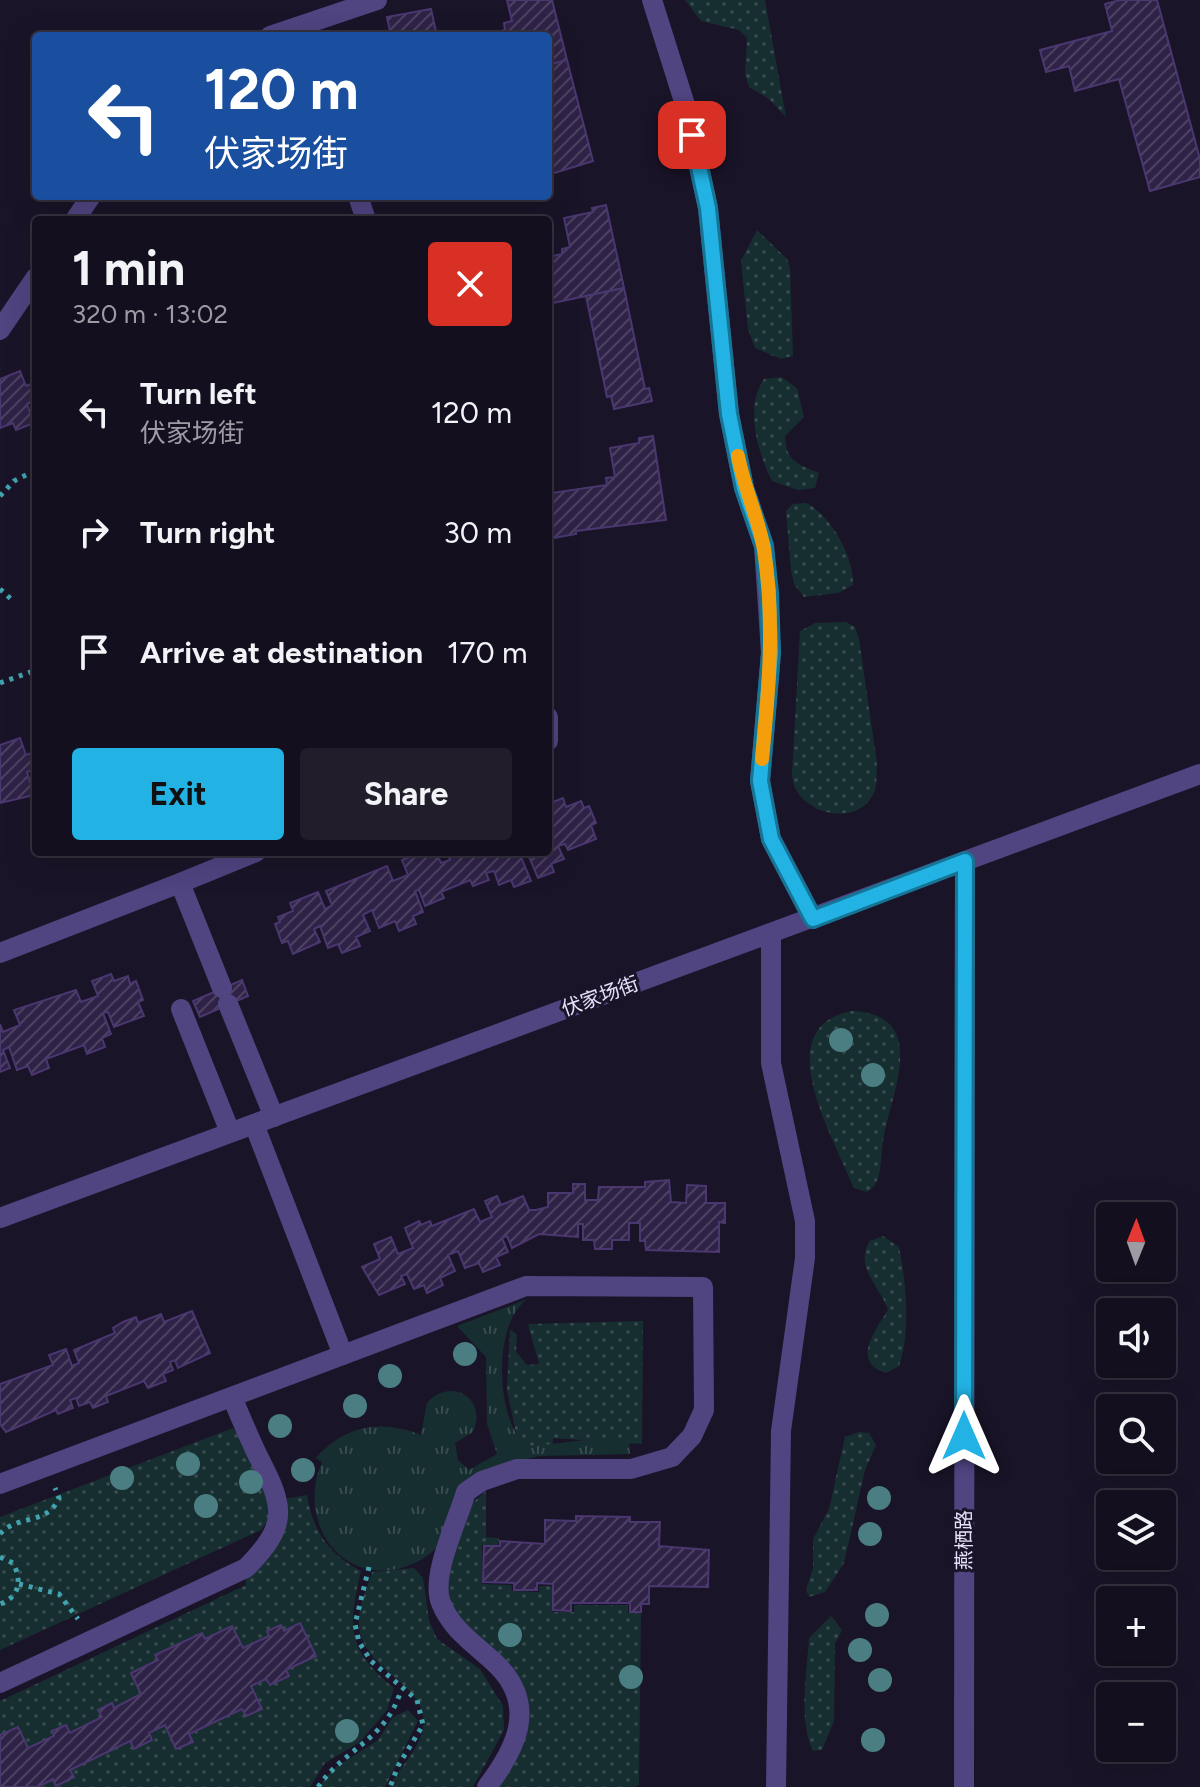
<!DOCTYPE html>
<html lang="en">
<head>
<meta charset="utf-8">
<style>
  :root { --surface:#140f1e; --page:#211d2b; --text:#f1f3f6; --muted:#9d9ca4; --line:#332f3c; --accent:#22b2e4 }
  body { margin:0; font-family:Figtree,"Noto Sans SC",sans-serif; background:var(--page); color:var(--text); height:100vh; display:flex; flex-direction:column; font-size:30px; white-space:nowrap }
  * { box-sizing:border-box; margin:0 }
  p { font-size:26px; color:var(--muted) }
  .icon { flex:none; width:44px; height:44px; fill:none; stroke:currentColor; stroke-width:2; stroke-linecap:round; stroke-linejoin:round }
  .map { position:relative; flex:1; overflow:hidden }
  .panel { position:absolute; left:32px; top:216px; width:520px; height:640px; display:flex; flex-direction:column; background:var(--surface); border-radius:8px; box-shadow:0 8px 32px #0002,0 0 0 2px var(--line) }
  .panel>* { flex:none }
  .guide { position:absolute; left:32px; top:32px; width:520px; height:168px; border-radius:8px; box-shadow:0 8px 32px #0002,0 0 0 2px var(--line); background:#1a4fa0; color:#fff; overflow:hidden }
  .needle { width:52px; rotate:1deg }
  .controls { position:absolute; left:1096px; top:1202px; display:grid; gap:16px }
  .controls a { display:grid; place-items:center; width:80px; height:80px; border-radius:8px; background:var(--surface); box-shadow:0 8px 32px #0002,0 0 0 2px var(--line); font-size:40px }
  .pin { position:absolute; display:grid; place-items:center; width:68px; height:68px; color:#fff; margin:-34px; border-radius:16px; box-shadow:0 4px 12px #0006 }
  .me { position:absolute; width:88px; margin:-44px; rotate:0deg; stroke-linejoin:round; filter:drop-shadow(0 0 6px #0008) }
  .turn { display:flex; align-items:center; gap:28px; height:168px; padding:0 40px; font-size:36px }
  .turn .icon { width:104px; height:104px; stroke-width:2.5 }
  .turn b { display:block; font-size:56px; line-height:68px }
  .round { display:grid; place-items:center; flex:none; width:84px; height:84px; border-radius:8px; background:var(--page) }
  .overview { display:flex; align-items:center; justify-content:space-between; height:136px; padding:0 40px }
  h1 { font-size:48px; font-weight:700; line-height:60px }
  .primary-button { display:flex; gap:16px; margin-top:auto; padding:16px 40px }
  .primary-button a { flex:1; height:92px; border-radius:8px; background:var(--accent); color:#111; font-size:32px; font-weight:700; line-height:92px; text-align:center }
  .primary-button a+a { background:var(--page); color:var(--text) }
  ul { padding:0; list-style:none }
  li { display:flex; align-items:center; gap:24px; height:120px; padding:0 40px }
  li div { flex:1 }
  li b { display:block; font-size:30px }
  li em { font-style:normal }
  .map>svg:first-child { display:block }
  .grass { fill:url(#grass-dots) }
  .park { fill:url(#park-tufts) }
  .building { fill:url(#building-hatch); stroke:#4b3770; stroke-width:2 }
  .lines { fill:none; stroke-linecap:round; stroke-linejoin:round }
  .path { stroke:#40a3ae; stroke-width:5; stroke-dasharray:4 6; stroke-linecap:butt }
  .minor { stroke:#504481; stroke-width:20 }
  .tree { fill:#4a7e82 }
  .route-casing { stroke:#167494; stroke-width:20 }
  .route { stroke:#22b2e4; stroke-width:14 }
  .slow { stroke:#f59e0b; stroke-width:14 }
  .labels { text-anchor:middle; stroke-width:6; stroke-linejoin:round; paint-order:stroke }
  .street-label { font-size:20px; fill:#e6dffb; stroke:#1a1428 }
</style>
</head>
<body>
<div class="map">
<svg width="1200" height="1787" viewBox="0 0 1200 1787">
  <defs>
    <pattern id="grass-dots" width="8" height="8" patternUnits="userSpaceOnUse" patternTransform="scale(2)"><rect width="8" height="8" fill="#172e31"/><path d="M2 2h.1M6 6h.1" fill="none" stroke="#394c50" stroke-width="1.8" stroke-linecap="round"/></pattern>
    <pattern id="park-tufts" width="24" height="20" patternUnits="userSpaceOnUse" patternTransform="scale(2)"><rect width="24" height="20" fill="#172e31"/><path d="M3 7l-1-3M5 7V3M7 7l1-3M15 17l-1-3M17 17v-4M19 17l1-3" fill="none" stroke="#394c50"/></pattern>
    <pattern id="building-hatch" width="6" height="6" patternUnits="userSpaceOnUse" patternTransform="scale(2)"><rect width="6" height="6" fill="#2f2247"/><path d="M-1 1l2-2M0 6l6-6M5 7l2-2" fill="none" stroke="#4d4262"/></pattern>
  </defs>
  <rect width="100%" height="100%" fill="#1a1428"/>
  <g class="grass">
    <path d="M685 0H765L786 117 769 99 749 87 745 74 747 38 739 30 701 21Z"/>
    <path d="M757 230 787 259 790 268 793 356 781 359 755 348 748 329 741 261Z"/>
    <path d="M781 377 797 388 804 417 785 436C786 462 798 464 819 473L815 488 798 490 772 481C758 452 744 407 764 379Z"/>
    <path d="M806 503C831 515 854 557 853 585L838 593 804 597 794 584 791 570 786 511 793 504Z"/>
    <path d="M846 622 855 627 859 639 877 763C876 773 878 786 873 795 853 831 791 810 792 773L800 631 815 623Z"/>
    <path d="M852 1011C932 1015 890 1094 883 1141 880 1157 883 1185 867 1192L854 1188 851 1182C832 1134 768 1027 852 1011Z"/>
    <path d="M883 1236 899 1247C906 1282 911 1332 899 1366L886 1373C849 1362 878 1327 888 1310 881 1287 853 1267 870 1241Z"/>
    <path d="M643 1321 642 1444 553 1438 552 1454 519 1447 507 1390 510 1329 517 1335 516 1352 527 1365 539 1364 528 1324Z"/>
    <path d="M233 1428C253 1450 269 1488 271 1517L261 1530 0 1650V1517Z"/>
    <path d="M859 1432 869 1433 876 1445 865 1470 844 1563 825 1592 809 1597 806 1590 813 1568V1539L829 1509 845 1437Z"/>
    <path d="M486 1491V1537L499 1538 498 1545H482V1584L511 1585 512 1591 539 1592V1586H552V1612H574V1605H628V1613H641L639 1785 634 1787H495L525 1713 451 1611 444 1565 456 1517Z"/>
    <path d="M307 1495C313 1531 328 1554 361 1571 348 1627 346 1649 394 1688L387 1710 360 1742 325 1763 310 1787H0V1701L246 1585V1577L284 1499Z"/>
    <path d="M414 1568 423 1578 429 1620 437 1639 480 1669 503 1706 504 1730 473 1787H389C399 1768 420 1749 423 1728 431 1685 365 1673 359 1627 357 1609 367 1589 372 1572Z"/>
    <path d="M831 1616 842 1630 835 1644 834 1721 822 1750 813 1751C798 1719 807 1673 809 1638Z"/>
    <path d="M408 1710 418 1721 385 1787H319L333 1769 378 1740 393 1717Z"/>
  </g>
  <path class="park" d="M528 1299C492 1321 495 1421 527 1447L602 1438 629 1440 630 1454 539 1456 493 1467C472 1497 451 1545 417 1562 349 1595 294 1527 322 1462L316 1458C345 1425 381 1419 421 1435L427 1403C451 1376 488 1399 473 1432L455 1443 458 1460 469 1470 497 1454 487 1424 486 1357 457 1326Z"/>
  <g class="building">
    <path d="M507 0H552L567 60 548 65V36H480L505 30 504 23 512 21Z"/>
    <path d="M1120 0H1157L1200 159V177L1150 191 1119 79 1075 91 1069 66 1046 72 1040 50 1112 31 1105 4Z"/>
    <path d="M431 9 437 36H391L387 17Z"/>
    <path d="M567 60 593 161 548 175V65Z"/>
    <path d="M606 205 624 288 553 303 548 301V257L562 254V249L570 247 564 218 593 212 592 208Z"/>
    <path d="M624 288 645 389 649 388 652 401 614 409 611 396 607 397 586 296Z"/>
    <path d="M20 371 26 386 36 382V414L32 402 27 404 34 423 16 430 13 423 0 428V379Z"/>
    <path d="M653 436 666 520 576 531V534L548 539V487L552 493 607 485 606 478 615 477 610 448 639 443V438Z"/>
    <path d="M20 738 26 755 36 751V784L32 770 27 772 34 795 0 803V745Z"/>
    <path d="M563 798 566 807 581 801 584 808 589 806 596 823 591 825 596 839 568 850 565 844 558 846 564 859 551 864 554 872 538 878 527 852H548V804Z"/>
    <path d="M422 852H436L441 863 450 860 447 852H519L531 881 514 887 511 880 499 885 494 871 486 873 489 880 473 886 470 880 441 892 444 898 425 906 419 890 415 891 423 912 413 916 416 924 399 931 395 921 379 928 372 910 363 915 370 931 356 937 360 946 342 953 338 944 328 948 320 926 314 929 320 942 293 954 288 941 282 943 275 924 280 922 278 917 293 911 290 903 318 892 325 909 332 905 326 891 387 866 393 881 408 875 402 860Z"/>
    <path d="M111 974 114 981 128 976 130 984 136 981 143 1000 138 1002 144 1016 114 1027 108 1012 103 1013 111 1034 102 1038 105 1047 87 1054 84 1045 46 1059 49 1068 32 1075 28 1066 17 1070 9 1047 3 1050 10 1068 0 1072V1024L3 1032 20 1025 14 1010 76 990 81 1002 98 996 92 981Z"/>
    <path d="M242 980 248 996 200 1017 193 1001Z"/>
    <path d="M669 1180 671 1202 686 1203 687 1185 706 1186V1203H725V1223L719 1222V1252L646 1250 645 1241H640V1223H629V1240H612V1249H595L594 1240H583V1224H578V1237L539 1234 512 1248 507 1236 502 1238 508 1252 496 1257 500 1265 483 1272 479 1263 465 1268 458 1251 448 1255 455 1271 440 1278 443 1285 427 1293 424 1285 414 1289 407 1274 401 1276 405 1284 379 1295 362 1267 380 1259 374 1244 391 1237 398 1254 413 1248 405 1228 419 1221 421 1225 430 1221 432 1226 474 1209 480 1222 492 1217 485 1201 497 1196 501 1205 523 1196 529 1210H536L548 1207V1193H573V1184H585V1200H598L599 1187H645V1182Z"/>
    <path d="M192 1311 210 1353 178 1368 175 1360 170 1362 173 1370 163 1374 166 1381 148 1388 144 1381 106 1396 108 1402 93 1408 90 1402 79 1406 76 1398 70 1400 73 1408 58 1414 56 1410 6 1432 0 1424V1384L53 1365 49 1355 66 1349 72 1366 79 1363 74 1350 115 1333 113 1328 123 1322 136 1317 138 1323 161 1314 164 1322Z"/>
    <path d="M576 1516 630 1517V1522H660L659 1546 709 1550 708 1587 649 1586V1604H641V1612H630V1603H571V1611L553 1610V1584L537 1583V1590H514V1583L483 1582 484 1546H500V1541L545 1544V1520L576 1521Z"/>
    <path d="M300 1623 316 1656 286 1670 289 1676 270 1685 266 1679 251 1686 262 1709 246 1716 242 1709 189 1734 193 1742 176 1749 165 1725 149 1733 152 1740 134 1749 130 1741 70 1770 74 1777 56 1786 53 1779 38 1787H0V1735L18 1727 28 1748 54 1736 52 1731 66 1725 70 1733 102 1717 98 1710 112 1703 114 1708 141 1694 131 1673 158 1660 155 1655 202 1633 205 1639 232 1626 243 1648 269 1636 267 1631 281 1625 284 1631Z"/>
  </g>
  <g class="lines">
    <g class="path">
      <path d="M0 496 14 481 36 470"/>
      <path d="M0 589 11 599"/>
      <path d="M0 683 36 670"/>
      <path d="M0 1534C17 1514 47 1526 59 1498L55 1488"/>
      <path d="M0 1557 13 1563C22 1580 20 1597 0 1604"/>
      <path d="M369 1567 355 1624 359 1642 371 1661 417 1700 423 1725 398 1766 390 1787"/>
      <path d="M19 1584 59 1594 78 1619"/>
      <path d="M318 1787C345 1748 386 1740 401 1690"/>
    </g>
    <g class="minor">
      <path d="M652 0 687 111 708 208 729 414 744 488 764 546 771 653 760 781 771 839 813 919"/>
      <path d="M270 36 377 0"/>
      <path d="M358 196 366 220"/>
      <path d="M75 220 91 196"/>
      <path d="M0 330 36 277"/>
      <path d="M548 717V741"/>
      <path d="M771 934V1063L805 1221V1258L781 1431 776 1787"/>
      <path d="M0 953 180 883"/>
      <path d="M222 988 180 883 256 852"/>
      <path d="M228 1004 274 1117"/>
      <path d="M181 1009 230 1132"/>
      <path d="M254 1124 343 1355"/>
      <path d="M0 1218 1200 774"/>
      <path d="M0 1484 526 1286 703 1287 704 1410 692 1436 672 1457 631 1469H517L482 1481 466 1492C458 1520 430 1576 441 1603 452 1631 478 1646 498 1666 538 1707 515 1750 487 1787"/>
      <path d="M0 1683 246 1568C290 1524 284 1506 257 1454 248 1435 240 1416 232 1397"/>
      <path d="M964 1787 965 861"/>
    </g>
  </g>
  <g class="tree">
    <circle cx="841" cy="1040" r="12"/>
    <circle cx="873" cy="1075" r="12"/>
    <circle cx="465" cy="1354" r="12"/>
    <circle cx="390" cy="1376" r="12"/>
    <circle cx="355" cy="1406" r="12"/>
    <circle cx="280" cy="1426" r="12"/>
    <circle cx="188" cy="1464" r="12"/>
    <circle cx="303" cy="1470" r="12"/>
    <circle cx="122" cy="1478" r="12"/>
    <circle cx="251" cy="1482" r="12"/>
    <circle cx="879" cy="1498" r="12"/>
    <circle cx="206" cy="1506" r="12"/>
    <circle cx="870" cy="1534" r="12"/>
    <circle cx="877" cy="1615" r="12"/>
    <circle cx="510" cy="1635" r="12"/>
    <circle cx="860" cy="1650" r="12"/>
    <circle cx="631" cy="1677" r="12"/>
    <circle cx="880" cy="1680" r="12"/>
    <circle cx="347" cy="1731" r="12"/>
    <circle cx="873" cy="1740" r="12"/>
  </g>
  <g class="lines">
    <g class="route-casing">
      <path id="route" d="M692 135 708 208 729 414 744 488 764 546 769 593 771 653 760 781 771 839 813 919 965 861 964 1436"/>
    </g>
    <use href="#route" class="route"/>
    <path class="slow" d="M738 456C744 488 759 519 764 550 775 620 769 689 762 759"/>
  </g>
  <g class="labels">
    <g class="street-label">
      <text transform="translate(600 996) rotate(-20)" y="7">伏家场街</text>
      <text transform="translate(964 1540) rotate(-90)" y="7">燕栖路</text>
    </g>
  </g>
</svg>
<div class="controls">
<a><svg class="needle" viewBox="-14 -14 28 28"><path d="M0-13l5 13h-10z" fill="#e53935"/><path d="M0 13l5-13h-10z" fill="#9d9ca4"/></svg></a>
<a><svg class="icon" aria-label="sound" viewBox="0 0 24 24"><path d="M4 9h4l5-4v14l-5-4H4zM17 9q2 3 0 6"/></svg></a>
<a><svg class="icon" aria-label="search" viewBox="0 0 24 24"><circle cx="10" cy="10" r="6"/><path d="M15 15l6 6"/></svg></a>
<a><svg class="icon" aria-label="layers" viewBox="0 0 24 24"><path d="M12 4l9 5-9 5-9-5zM3 14l9 5 9-5"/></svg></a>
<a>+</a>
<a>−</a>
</div>
<div class="pin" style="left:692px;top:135px;background:#d93025"><svg class="icon" aria-label="arrive" viewBox="0 0 24 24"><path d="M6 21V4h12l-3 4 3 4H6"/></svg></div>
<svg class="me" style="left:964px;top:1436px" viewBox="-20 -20 40 40"><path d="M0-17L14 15 0 8-14 15z" fill="#22b2e4" stroke="#fff" stroke-width="4"/></svg>
<div class="guide">
<div class="turn"><svg class="icon" aria-label="left" viewBox="0 0 24 24"><path d="M17 20v-9H6M10 6l-5 5 5 5"/></svg><div><b>120 m</b>伏家场街</div></div>
</div>
<section class="panel">
<div class="overview"><div><h1>1 min</h1><p>320 m · 13:02</p></div><a class="round" style="background:#d93025;color:#fff"><svg class="icon" aria-label="close" viewBox="0 0 24 24"><path d="M6 6l12 12M18 6L6 18"/></svg></a></div>
<ul>
<li><svg class="icon" aria-label="left" viewBox="0 0 24 24"><path d="M17 20v-9H6M10 6l-5 5 5 5"/></svg><div><b>Turn left</b><p>伏家场街</p></div><em>120 m</em></li>
<li><svg class="icon" aria-label="right" viewBox="0 0 24 24"><path d="M7 20v-9h11M14 6l5 5-5 5"/></svg><div><b>Turn right</b></div><em>30 m</em></li>
<li><svg class="icon" aria-label="arrive" viewBox="0 0 24 24"><path d="M6 21V4h12l-3 4 3 4H6"/></svg><div><b>Arrive at destination</b></div><em>170 m</em></li>
</ul>
<div class="primary-button"><a>Exit</a><a>Share</a></div>
</section>
</div>
</body>
</html>
